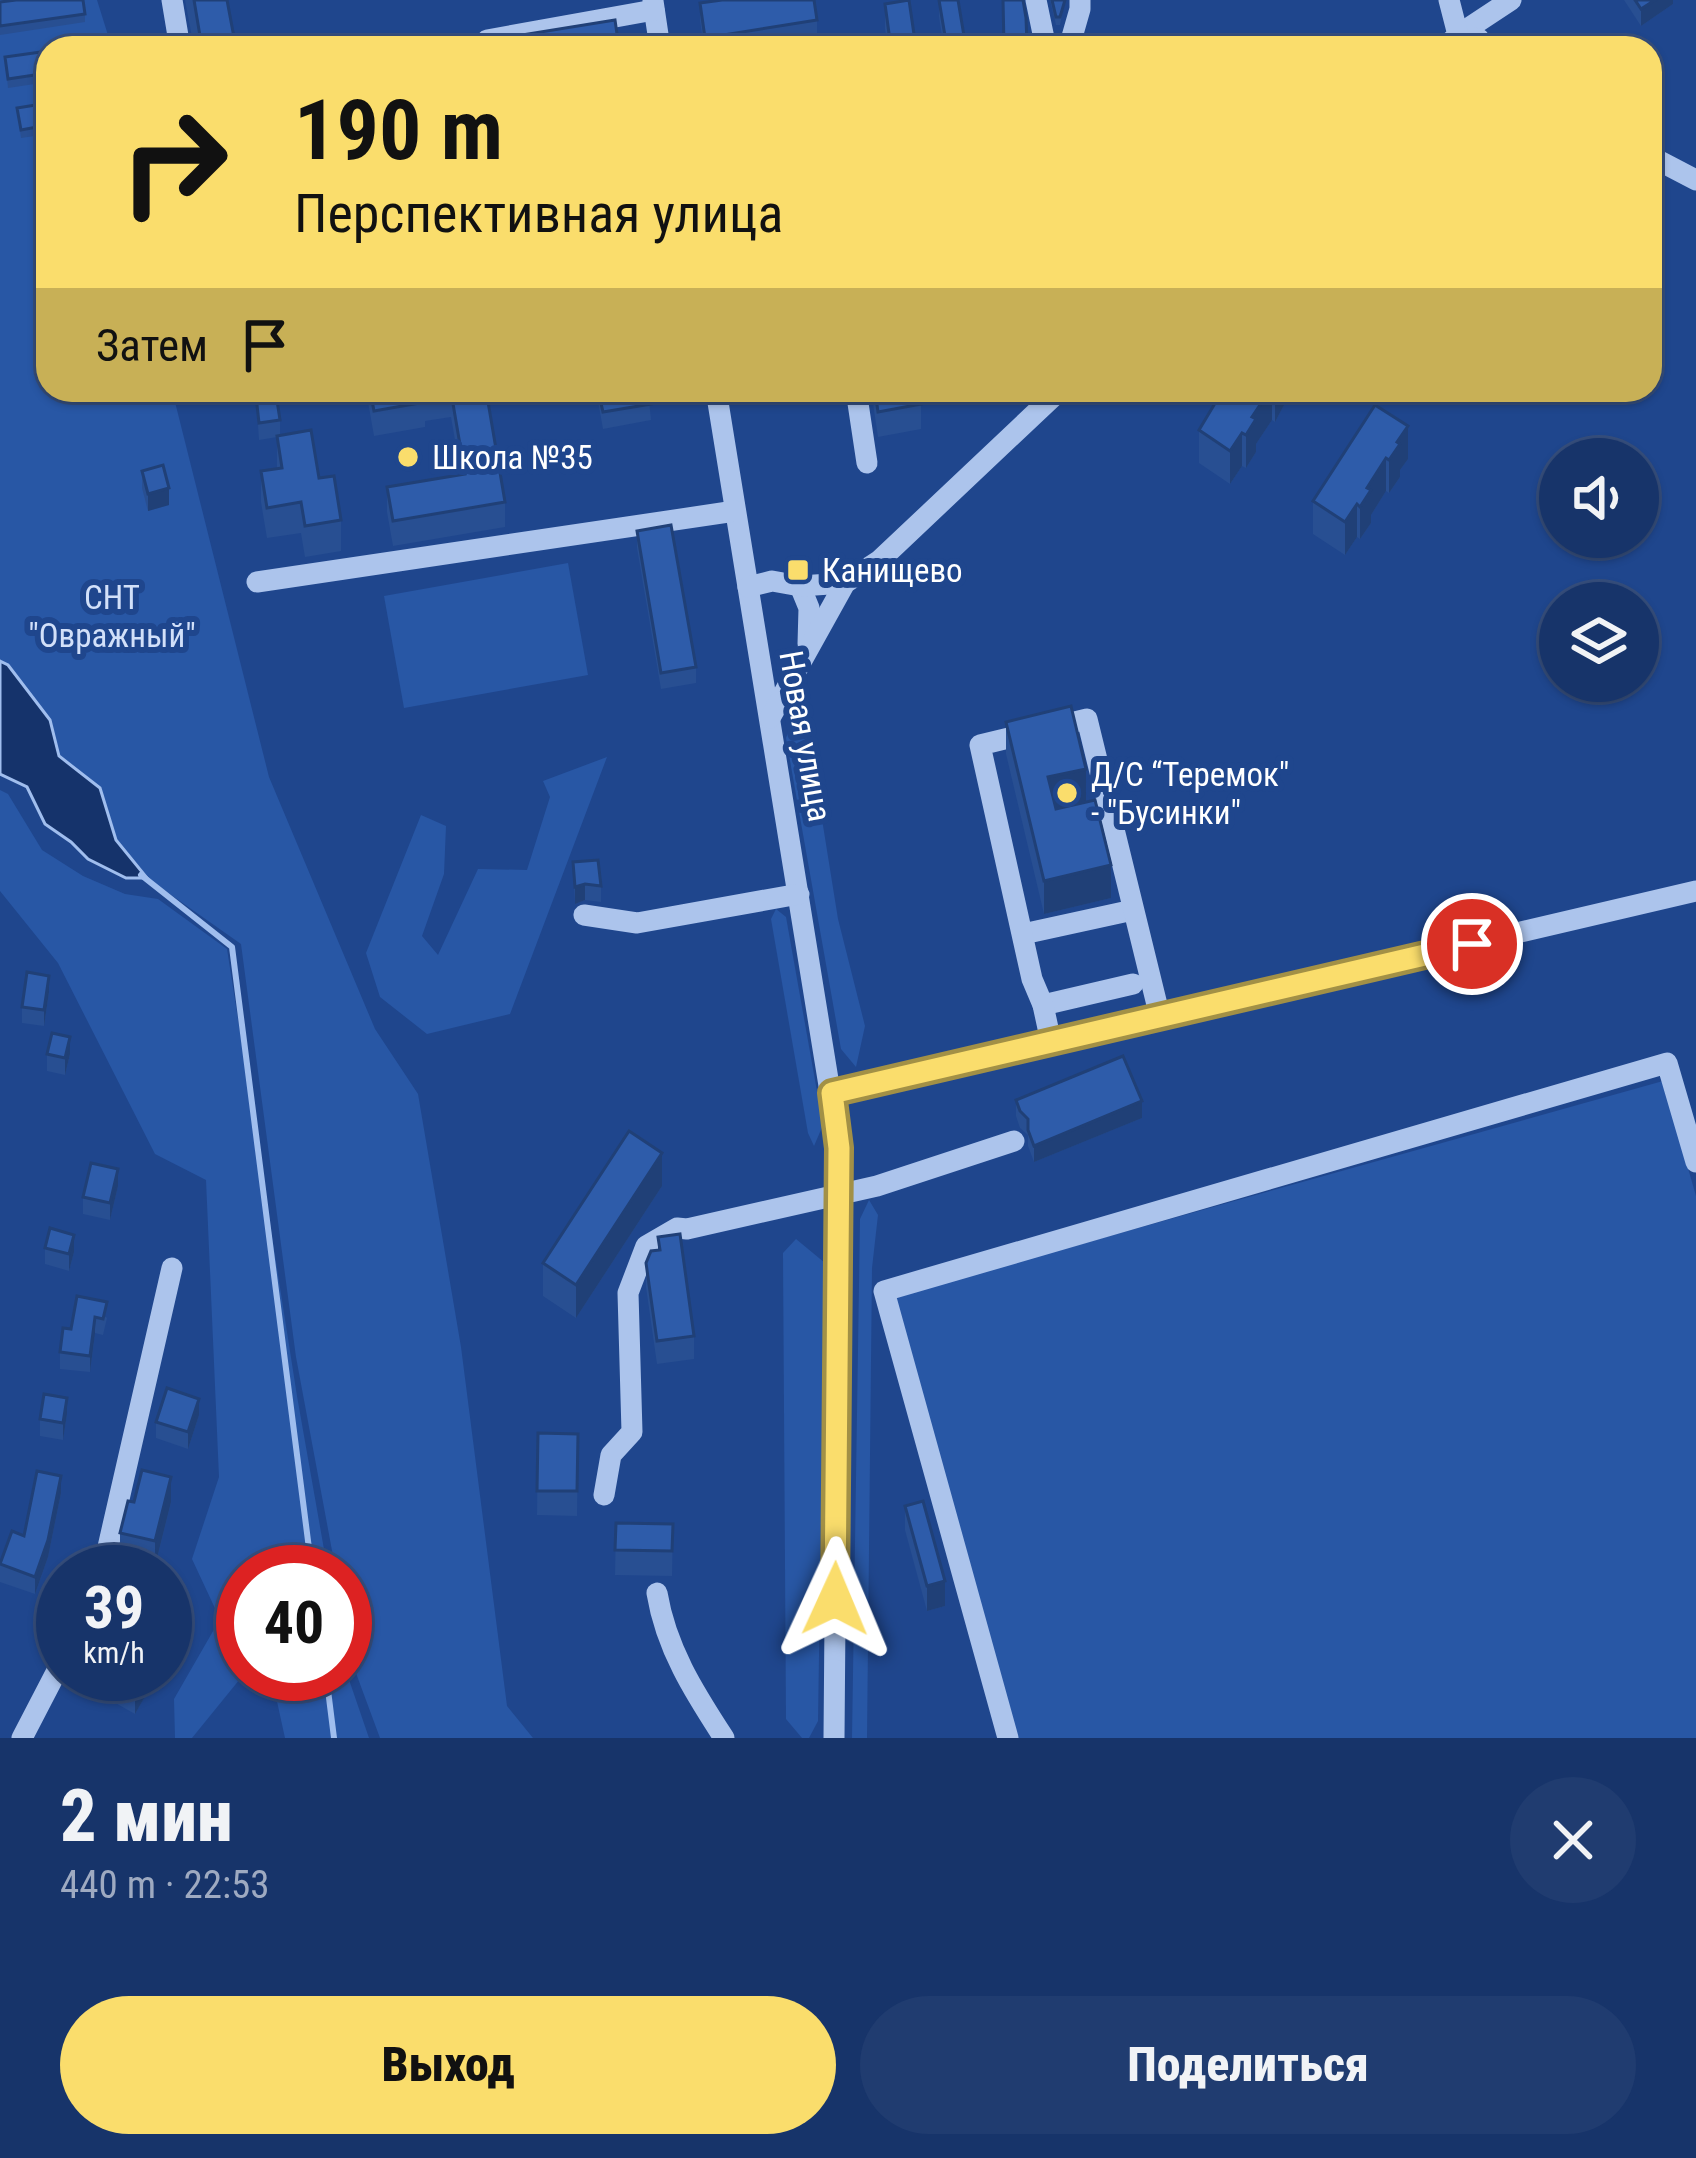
<!DOCTYPE html>
<html lang="ru">
<head>
<meta charset="utf-8">
<style>
  :root { --surface:#17346a; --page:#203c70; --text:#f1f3f6; --muted:#9eaac1; --line:#364f7e; --accent:#fadd6c }
  body { margin:0; font-family:"Roboto Condensed",sans-serif; background:var(--page); color:var(--text); height:100vh; display:flex; flex-direction:column; font-size:45px; white-space:nowrap }
  * { box-sizing:border-box; margin:0 }
  p { font-size:39px; color:var(--muted) }
  .icon { flex:none; width:66px; height:66px; fill:none; stroke:currentColor; stroke-width:2; stroke-linecap:round; stroke-linejoin:round }
  .map { position:relative; height:1738px; overflow:hidden }
  .drawer { display:flex; flex-direction:column; background:var(--surface); flex:1 }
  .drawer>* { flex:none }
  .banner { position:absolute; left:36px; top:36px; width:1626px; height:366px; border-radius:36px; box-shadow:0 3px 9px #0004,0 0 0 3px var(--line); background:#fadd6c; color:#111; overflow:hidden }
  .fabs { position:absolute; left:1539px; top:438px; display:grid; gap:24px }
  .fabs a { display:grid; place-items:center; width:120px; height:120px; border-radius:50%; background:var(--surface); box-shadow:0 3px 9px #0004,0 0 0 3px var(--line); font-size:60px }
  .speed { position:absolute; left:36px; top:1545px; display:flex; gap:24px; font-size:60px; font-weight:700; text-align:center }
  .speed>* { display:grid; place-content:center; width:156px; height:156px; border-radius:50%; background:var(--surface); box-shadow:0 3px 9px #0004,0 0 0 3px var(--line); line-height:1 }
  .speed small { font-size:30px; font-weight:400 }
  .speed .limit { border:18px solid #d22; background:#fff; color:#111 }
  .pin { position:absolute; display:grid; place-items:center; width:102px; height:102px; color:#fff; margin:-51px; border:6px solid #fff; border-radius:50%; box-shadow:0 3px 12px #0007 }
  .me { position:absolute; width:132px; margin:-66px; rotate:1deg; stroke-linejoin:round; filter:drop-shadow(0 0 9px #0008) }
  .turn { display:flex; align-items:center; gap:42px; height:252px; padding:0 60px; font-size:54px }
  .turn .icon { width:156px; height:156px; stroke-width:2.5 }
  .turn b { display:block; font-size:84px; line-height:102px }
  .then { display:flex; align-items:center; height:114px; padding:0 60px; background:#0003; gap:24px; font-size:45px }
  .round { display:grid; place-items:center; flex:none; width:126px; height:126px; border-radius:63px; background:var(--page) }
  .head { display:flex; align-items:center; justify-content:space-between; height:204px; padding:0 60px }
  h1 { font-size:72px; font-weight:800; line-height:90px }
  .cta { display:flex; gap:24px; margin-top:auto; padding:24px 60px }
  .cta a { flex:1; height:138px; border-radius:72px; background:var(--accent); color:#111; font-size:48px; font-weight:800; line-height:138px; text-align:center }
  .cta a+a { background:var(--page); color:var(--text) }
  .map>svg:first-child { display:block }
  .green { fill:#2857a5 }
  .water { fill:#15336b; stroke:#a0beee; stroke-width:3 }
  .lines { fill:none; stroke-linecap:round; stroke-linejoin:round }
  .stream { stroke:#a0beee; stroke-width:6 }
  .minor { stroke:#acc4ec; stroke-width:21 }
  .wall { fill:#284f92 }
  .shaded-wall { fill:#204077 }
  .building { fill:#2e5caa; stroke:#204077; stroke-width:3 }
  .route-casing { stroke:#a29046; stroke-width:30 }
  .route { stroke:#fadd6c; stroke-width:21 }
  .poi-dot { fill:#fadd6c; stroke:#1f468d; stroke-width:4.5 }
  .labels { text-anchor:middle; stroke-width:12; stroke-linejoin:round; paint-order:stroke }
  .poi-label { font-size:33px; fill:#fff; stroke:#1f468d; text-anchor:start }
  .park-label { font-size:33px; fill:#d2e0f9; stroke:#1f468d }
  .street-label { font-size:33px; fill:#fff; stroke:#1f468d }
</style>
</head>
<body>
<div class="map">
<svg width="1696" height="1738" viewBox="0 0 1696 1738">
  <rect width="100%" height="100%" fill="#1f468d"/>
  <g class="green">
    <path d="M0 0H97L112 48H48V390H172L269 777 375 1029 418 1094 461 1347 507 1706 533 1738H380L353 1665 345 1620V1572H336L296 1357 241 944 147 878 116 840 93 783 59 756 50 720 8 665 0 661Z"/>
    <path d="M568 563 588 675 404 708 384 596Z"/>
    <path d="M793 720 808 732 838 919 865 1026 856 1067 841 1049 786 738Z"/>
    <path d="M607 757 510 1014 427 1034 380 997 366 953 421 815 446 826 444 874 422 936 438 955 478 869 527 870 550 797 543 781Z"/>
    <path d="M0 790 8 794 42 850 83 876 125 894 158 899 227 949 297 1396 328 1572H243L244 1674 192 1738H175L174 1699 220 1619 192 1559 219 1477 206 1180 155 1154 58 963 0 891Z"/>
    <path d="M776 909 786 917 823 1125 814 1146 808 1133 771 919Z"/>
    <path d="M1663 1081 1696 1196V1738H1015L892 1297Z"/>
    <path d="M869 1200 878 1215 872 1268 867 1738H852L860 1219Z"/>
    <path d="M796 1239 825 1263 818 1721 809 1738H802L786 1719 783 1253Z"/>
    <path d="M345 1668 369 1738H285L271 1674H345Z"/>
  </g>
  <path class="water" d="M0 661 8 665 50 720 59 756 100 788 116 840 147 878H126L88 859 71 842 45 824 27 787 0 774Z"/>
  <g class="lines">
    <g class="stream">
      <path d="M141 875 232 947 312 1572"/>
      <path d="M326 1674 334 1738"/>
    </g>
    <g class="minor">
      <path d="M172 0 180 48"/>
      <path d="M1036 0 1046 48"/>
      <path d="M653 1 660 48"/>
      <path d="M1458 35 1511 0"/>
      <path d="M1458 35 1479 39 1485 48"/>
      <path d="M487 40 654 10"/>
      <path d="M1066 48 1070 44 1080 9V0"/>
      <path d="M1444 48 1458 35 1449 0"/>
      <path d="M1650 156 1696 180"/>
      <path d="M716 390 839 1147 834 1738"/>
      <path d="M856 390 867 463"/>
      <path d="M257 582 735 511"/>
      <path d="M800 586 809 608 808 644"/>
      <path d="M748 587 772 581 800 586 845 583"/>
      <path d="M770 718 845 583 880 560 1060 390"/>
      <path d="M584 915 637 923 799 894"/>
      <path d="M1023 934 1133 910"/>
      <path d="M1043 1005 1133 984"/>
      <path d="M1051 1042 1043 1005 1032 979 980 745 1087 719 1160 1017"/>
      <path d="M832 1093 1696 891"/>
      <path d="M604 1495 611 1455 632 1432 628 1293 646 1246 677 1228 687 1229 877 1186 1014 1141"/>
      <path d="M99 1572 108 1547 172 1268"/>
      <path d="M657 1593C666 1648 694 1692 724 1738"/>
      <path d="M22 1738 63 1659"/>
      <path d="M1008 1738 884 1291 1667 1063 1696 1162"/>
    </g>
  </g>
  <g class="wall">
    <path d="M185 0H227L236 48H194Z"/>
    <path d="M939 0 966 48H944L939 17Z"/>
    <path d="M1050 0H1065L1060 25H1056Z"/>
    <path d="M1624 0H1673V4L1641 26Z"/>
    <path d="M0 2 85 14V22L0 35Z"/>
    <path d="M700 3 817 20V37L746 48H704L700 20Z"/>
    <path d="M885 4 916 48H888L885 29Z"/>
    <path d="M48 51V82L8 88 5 57Z"/>
    <path d="M48 103V134L21 138 17 108Z"/>
    <path d="M45 296H48V346L44 345Z"/>
    <path d="M368 390H486L505 502V527L393 546 387 512V487L461 475 451 417 425 421V427L374 436 368 402Z"/>
    <path d="M596 390H648L651 420 603 429Z"/>
    <path d="M871 390H918L921 404V429L878 437Z"/>
    <path d="M1223 390H1292L1275 422 1272 420 1256 444V452L1246 468 1242 466 1230 484 1199 463V430Z"/>
    <path d="M256 396 280 420V435L319 478 341 520V551L305 557 301 533 267 538 261 502V471L277 469V437L259 440Z"/>
    <path d="M1375 405 1408 459 1400 470V477L1389 493 1386 491 1371 515V523L1360 539 1357 537 1345 555 1313 534V501Z"/>
    <path d="M142 471 169 505 148 511 142 488Z"/>
    <path d="M637 531 696 667V683L661 689 637 548Z"/>
    <path d="M1006 722 1086 801 1056 809 1111 898 1044 914 1006 754Z"/>
    <path d="M573 862 601 886V902L585 900 575 904Z"/>
    <path d="M49 992 44 1026 22 1023V1007Z"/>
    <path d="M47 1054H70L65 1075 47 1071Z"/>
    <path d="M1016 1100 1142 1118 1034 1162 1028 1146V1135L1020 1128 1016 1116Z"/>
    <path d="M118 1186 110 1220 83 1214V1197Z"/>
    <path d="M662 1186 576 1318 543 1296V1263Z"/>
    <path d="M658 1237 694 1336V1359L657 1364 646 1287V1263L658 1250Z"/>
    <path d="M45 1248 74 1252 69 1271 45 1264Z"/>
    <path d="M77 1296 107 1318 103 1335 95 1333 90 1372 60 1369V1352L71 1329Z"/>
    <path d="M67 1414 63 1440 40 1436V1419Z"/>
    <path d="M199 1415 188 1449 156 1438V1422Z"/>
    <path d="M538 1433 578 1434 577 1516 537 1515Z"/>
    <path d="M61 1493 48 1557 35 1594 0 1582V1564Z"/>
    <path d="M134 1502H171L155 1566 120 1557V1533Z"/>
    <path d="M905 1506 945 1606 927 1611 905 1530Z"/>
    <path d="M616 1523 673 1524 672 1576 615 1575Z"/>
    <path d="M112 1684 147 1693 135 1714 112 1701Z"/>
  </g>
  <g class="shaded-wall">
    <path d="M1655 0H1673V4L1641 26V9Z"/>
    <path d="M1270 390H1272V420L1256 444V452L1246 468V435L1252 417Z"/>
    <path d="M1275 390H1292L1275 422Z"/>
    <path d="M1408 426V459L1400 470V477L1389 493V460L1397 442Z"/>
    <path d="M1242 433V466L1230 484V451Z"/>
    <path d="M1386 458V491L1371 515V523L1360 539V507L1367 488Z"/>
    <path d="M169 488V505L148 511V494Z"/>
    <path d="M1357 504V537L1345 555V522Z"/>
    <path d="M1086 769V801L1048 810V777Z"/>
    <path d="M1111 865V898L1044 914V881Z"/>
    <path d="M585 884V900L575 904V887Z"/>
    <path d="M49 976V992L44 1026V1010Z"/>
    <path d="M70 1037V1054L65 1075V1058Z"/>
    <path d="M1142 1101V1118L1034 1162V1146Z"/>
    <path d="M662 1153V1186L576 1318V1285Z"/>
    <path d="M118 1169V1186L110 1220V1203Z"/>
    <path d="M74 1235V1252L69 1271V1254Z"/>
    <path d="M95 1317V1333L90 1372V1356Z"/>
    <path d="M67 1398V1414L63 1440V1423Z"/>
    <path d="M199 1399V1415L188 1449V1432Z"/>
    <path d="M61 1476V1493L48 1557 35 1594V1577Z"/>
    <path d="M171 1477V1502L155 1566V1541Z"/>
    <path d="M945 1581V1606L927 1611V1586Z"/>
    <path d="M147 1676V1693L135 1714V1697Z"/>
  </g>
  <g class="building">
    <path d="M16 0H83L85 14 0 26V2Z"/>
    <path d="M194 0H227L236 48H202Z"/>
    <path d="M722 0H814L817 20 705 38 700 3Z"/>
    <path d="M909 0 916 48H891L885 4Z"/>
    <path d="M939 0H958L966 48H947Z"/>
    <path d="M1003 0H1023L1026 18 1027 45 1004 46Z"/>
    <path d="M1052 0H1065L1060 17H1056Z"/>
    <path d="M1635 0H1655L1641 9Z"/>
    <path d="M615 20 619 48H504L503 38Z"/>
    <path d="M48 51V73L8 79 5 57Z"/>
    <path d="M48 103V125L21 130 17 108Z"/>
    <path d="M45 296H48V329H44Z"/>
    <path d="M370 390H486L505 502 393 521 387 487 465 474 451 392 424 397 425 402 374 411Z"/>
    <path d="M598 390H648L651 404 603 412Z"/>
    <path d="M875 390H918L921 404 878 412Z"/>
    <path d="M1223 390H1270L1252 417 1256 419 1246 435 1242 433 1230 451 1199 430Z"/>
    <path d="M276 394 280 420 259 423 256 396Z"/>
    <path d="M1375 405 1408 426 1397 442 1400 444 1389 460 1386 458 1367 488 1371 490 1360 507 1357 504 1345 522 1313 501Z"/>
    <path d="M311 430 319 478 334 476 341 520 305 526 301 502 267 508 261 471 282 468 277 436Z"/>
    <path d="M163 465 169 488 148 494 142 471Z"/>
    <path d="M671 525 696 667 661 673 637 531Z"/>
    <path d="M1071 706 1086 769 1048 777 1056 809 1095 800 1111 865 1044 881 1006 722Z"/>
    <path d="M598 860 601 886 585 884 575 887 573 862Z"/>
    <path d="M27 972 49 976 44 1010 22 1007Z"/>
    <path d="M52 1033 70 1037 65 1058 47 1054Z"/>
    <path d="M1123 1056 1142 1101 1034 1146 1028 1130V1119L1020 1111 1016 1100Z"/>
    <path d="M629 1131 662 1153 576 1285 543 1263Z"/>
    <path d="M91 1163 118 1169 110 1203 83 1197Z"/>
    <path d="M50 1228 74 1235 69 1254 45 1248Z"/>
    <path d="M680 1234 694 1336 657 1341 646 1263 651 1251 660 1250 658 1237Z"/>
    <path d="M77 1296 107 1302 103 1319 95 1317 90 1356 60 1352 63 1328 71 1329Z"/>
    <path d="M167 1388 199 1399 188 1432 156 1422Z"/>
    <path d="M44 1394 67 1398 63 1423 40 1419Z"/>
    <path d="M538 1433 578 1434 577 1491H537Z"/>
    <path d="M142 1470 171 1477 155 1541 120 1533 128 1501 134 1502Z"/>
    <path d="M37 1471 61 1476 48 1540 35 1577 0 1564 12 1531 24 1536Z"/>
    <path d="M923 1501 945 1581 927 1586 905 1506Z"/>
    <path d="M616 1523 673 1524 672 1551 615 1550Z"/>
    <path d="M118 1674H143L147 1676 135 1697 112 1684Z"/>
  </g>
  <g class="lines">
    <g class="route-casing">
      <path id="route" d="M835 1599 839 1148 832 1093 1472 944"/>
    </g>
    <use href="#route" class="route"/>
  </g>
  <g class="poi-dot">
    <circle cx="408" cy="457" r="12"/>
    <rect x="786" y="558" width="24" height="24" rx="6"/>
    <circle cx="1067" cy="793" r="12"/>
  </g>
  <g class="labels">
    <g class="poi-label">
      <text x="432" y="469">Школа №35</text>
      <text x="822" y="582">Канищево</text>
      <text x="1091" y="786">Д/С “Теремок"<tspan x="1091" dy="38">- "Бусинки"</tspan></text>
    </g>
    <g class="park-label">
      <text x="112" y="609">СНТ<tspan x="112" dy="38">"Овражный"</tspan></text>
    </g>
    <g class="street-label">
      <text transform="translate(806 736) rotate(80)" y="12">Новая улица</text>
    </g>
  </g>
</svg>
<div class="fabs">
<a><svg class="icon" aria-label="sound" viewBox="0 0 24 24"><path d="M4 9h4l5-4v14l-5-4H4zM17 9q2 3 0 6"/></svg></a>
<a><svg class="icon" aria-label="layers" viewBox="0 0 24 24"><path d="M12 4l9 5-9 5-9-5zM3 14l9 5 9-5"/></svg></a>
</div>
<div class="speed"><div>39<small>km/h</small></div><div class="limit">40</div></div>
<div class="pin" style="left:1472px;top:944px;background:#d93025"><svg class="icon" aria-label="arrive" viewBox="0 0 24 24"><path d="M6 21V4h12l-3 4 3 4H6"/></svg></div>
<svg class="me" style="left:835px;top:1599px" viewBox="-20 -20 40 40"><path d="M0-17L14 15 0 8-14 15z" fill="#fadd6c" stroke="#fff" stroke-width="4"/></svg>
<div class="banner">
<div class="turn"><svg class="icon" aria-label="right" viewBox="0 0 24 24"><path d="M7 20v-9h11M14 6l5 5-5 5"/></svg><div><b>190 m</b>Перспективная улица</div></div>
<div class="then">Затем<svg class="icon" aria-label="arrive" viewBox="0 0 24 24"><path d="M6 21V4h12l-3 4 3 4H6"/></svg></div>
</div>
</div>
<section class="drawer">
<div class="head"><div><h1>2 мин</h1><p>440 m · 22:53</p></div><a class="round"><svg class="icon" aria-label="close" viewBox="0 0 24 24"><path d="M6 6l12 12M18 6L6 18"/></svg></a></div>
<div class="cta"><a>Выход</a><a>Поделиться</a></div>
</section>
</body>
</html>
